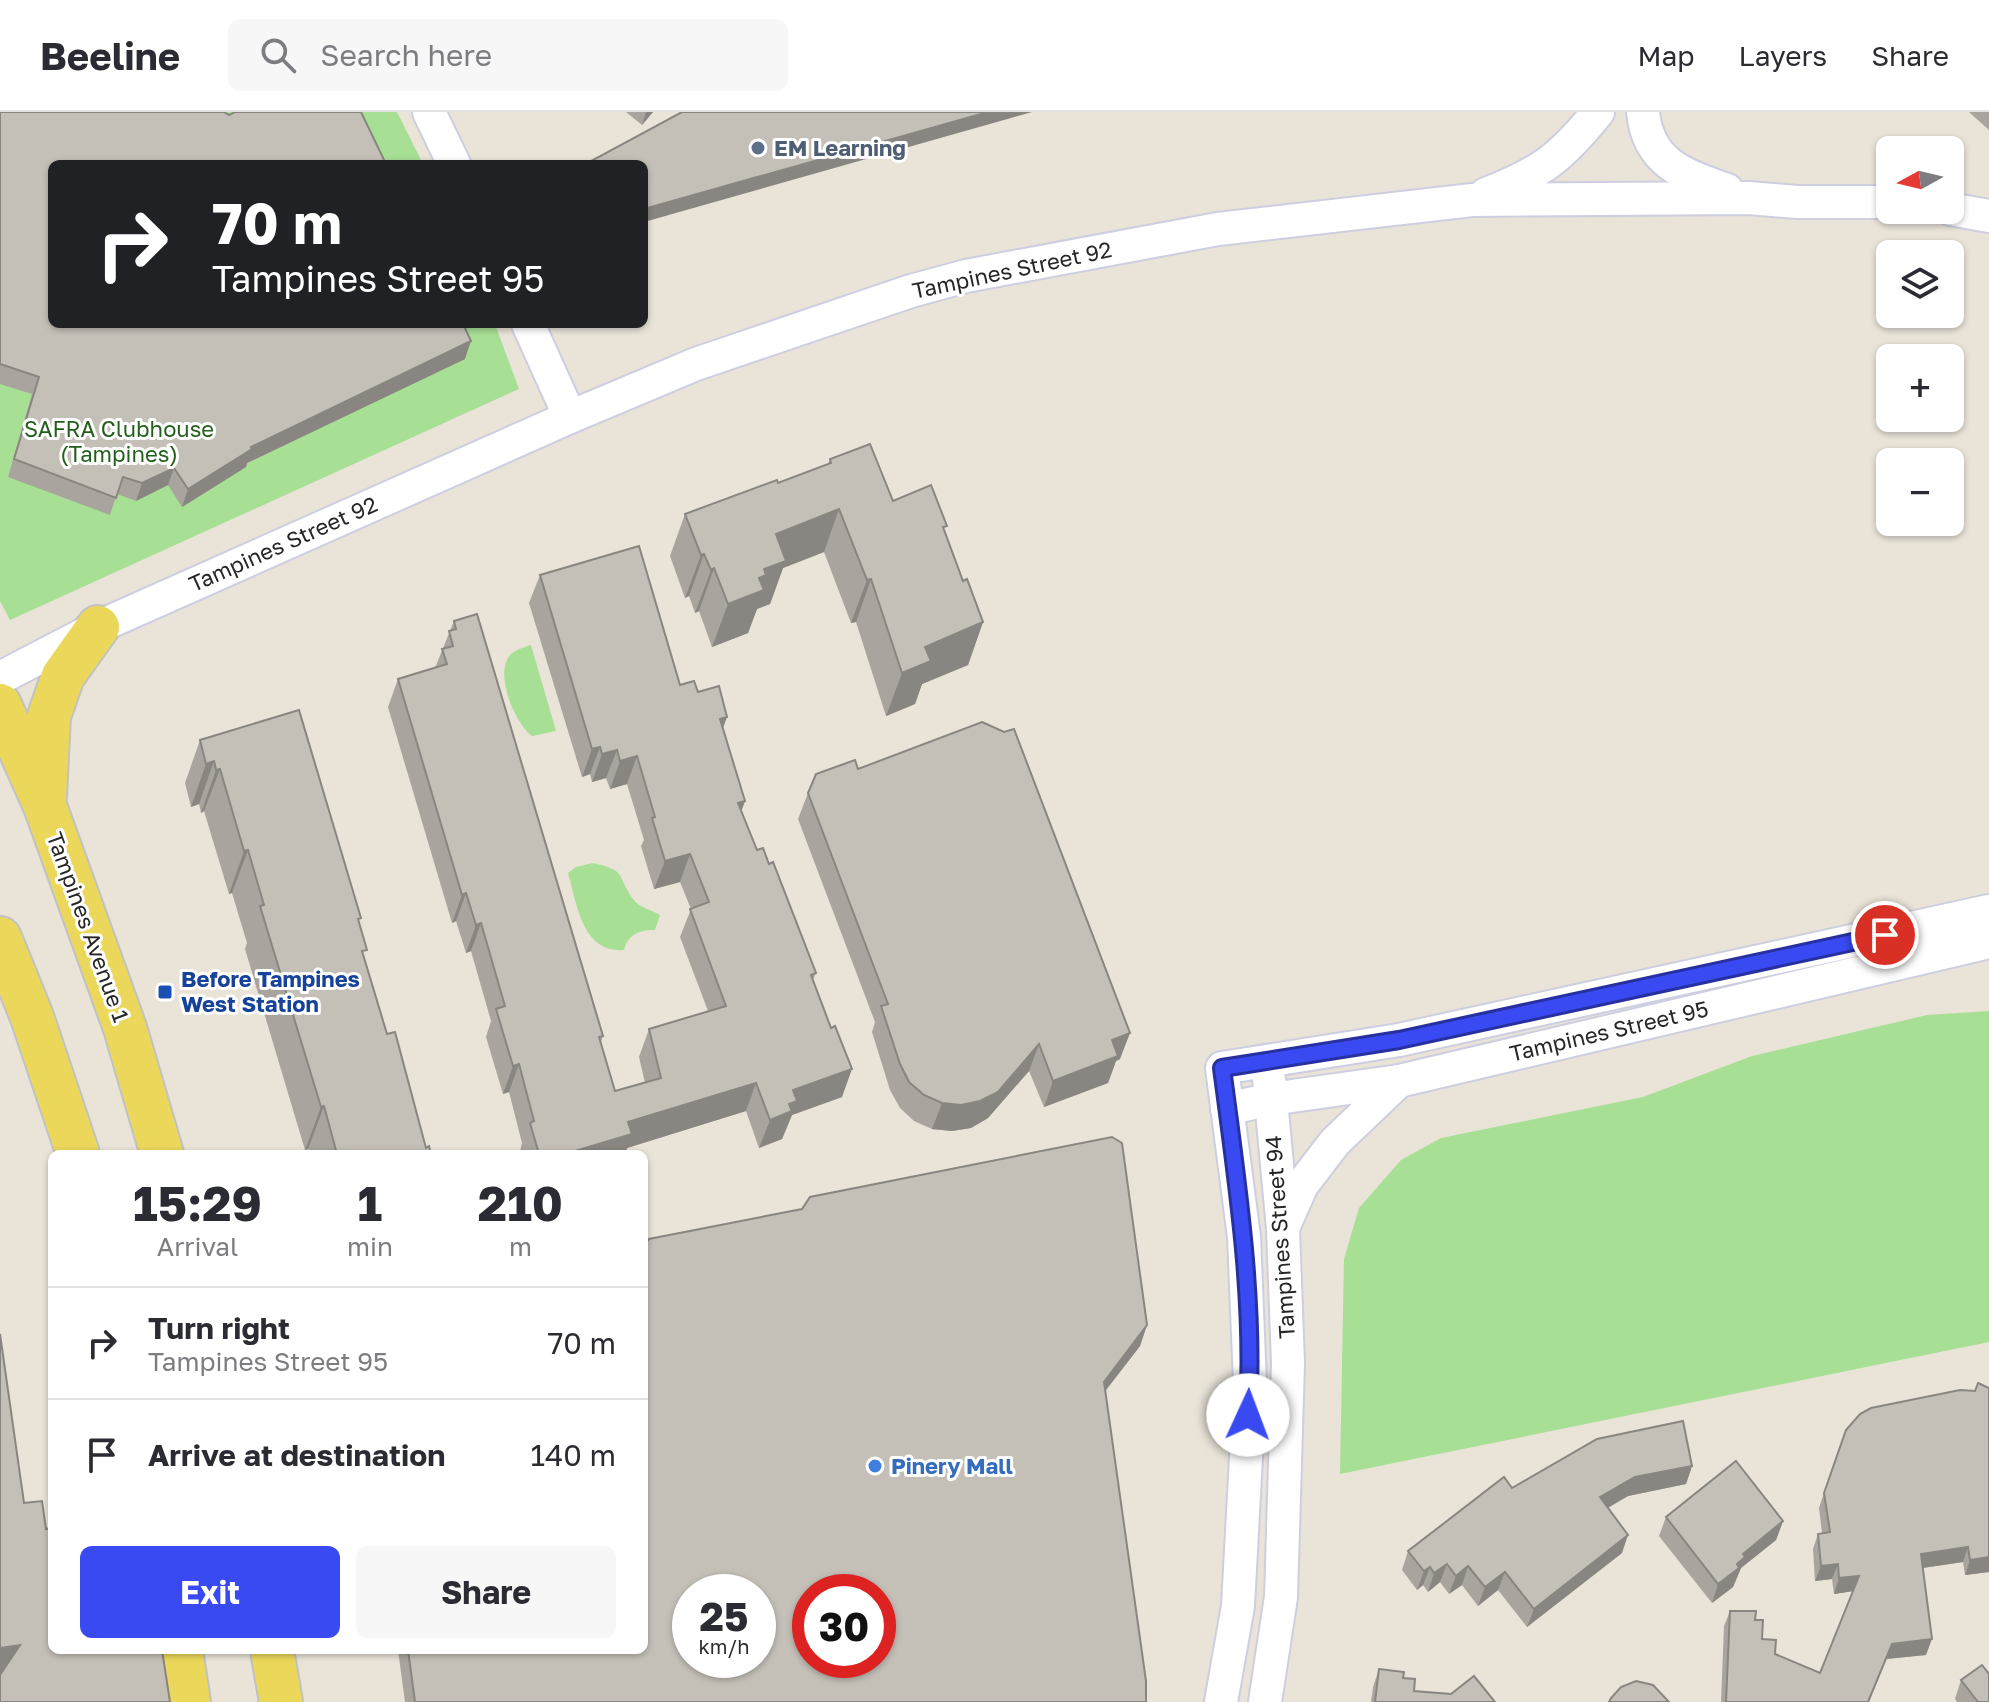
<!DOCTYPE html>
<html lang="en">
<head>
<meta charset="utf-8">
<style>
  :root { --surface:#fff; --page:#f7f7f7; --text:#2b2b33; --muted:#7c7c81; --line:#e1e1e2; --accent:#3a4af3 }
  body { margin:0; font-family:"Golos Text",sans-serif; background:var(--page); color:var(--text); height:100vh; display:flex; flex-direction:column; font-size:30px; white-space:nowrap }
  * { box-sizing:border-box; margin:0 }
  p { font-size:26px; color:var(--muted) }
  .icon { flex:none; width:44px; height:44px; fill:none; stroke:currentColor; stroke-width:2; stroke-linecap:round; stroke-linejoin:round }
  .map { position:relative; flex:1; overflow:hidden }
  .sheet { position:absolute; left:48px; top:1038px; width:600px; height:504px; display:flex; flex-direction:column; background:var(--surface); border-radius:12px; box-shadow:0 2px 6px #0004 }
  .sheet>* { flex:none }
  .banner { position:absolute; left:48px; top:48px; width:600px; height:168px; border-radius:12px; box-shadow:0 2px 6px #0004; background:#202124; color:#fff; overflow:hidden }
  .needle { width:52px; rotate:262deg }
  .tools { position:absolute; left:1876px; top:24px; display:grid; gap:16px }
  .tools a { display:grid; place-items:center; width:88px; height:88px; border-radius:12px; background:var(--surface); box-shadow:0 2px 6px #0004; font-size:40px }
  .speed { position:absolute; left:672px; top:1462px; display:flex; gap:16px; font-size:40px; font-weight:700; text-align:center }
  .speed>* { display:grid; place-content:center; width:104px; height:104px; border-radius:50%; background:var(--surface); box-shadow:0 2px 6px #0004; line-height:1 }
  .speed small { font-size:20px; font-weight:400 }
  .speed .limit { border:12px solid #d22; background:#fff; color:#111 }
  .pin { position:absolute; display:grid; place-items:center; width:68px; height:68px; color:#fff; margin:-34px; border:4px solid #fff; border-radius:50%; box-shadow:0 2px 8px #0007 }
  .me { position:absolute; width:88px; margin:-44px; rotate:2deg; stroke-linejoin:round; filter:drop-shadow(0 0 6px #0008) }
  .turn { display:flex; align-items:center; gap:28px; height:168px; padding:0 32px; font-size:36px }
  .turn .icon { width:104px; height:104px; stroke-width:2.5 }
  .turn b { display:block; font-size:56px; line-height:68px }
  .eta { display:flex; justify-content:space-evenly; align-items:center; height:136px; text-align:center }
  .eta b { font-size:48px; font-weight:700; line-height:56px }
  .action { display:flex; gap:16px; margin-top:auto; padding:16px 32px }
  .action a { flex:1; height:92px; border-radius:12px; background:var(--accent); color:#fff; font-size:32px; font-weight:700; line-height:92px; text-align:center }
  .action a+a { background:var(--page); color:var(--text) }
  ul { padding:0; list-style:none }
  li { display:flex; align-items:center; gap:24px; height:112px; padding:0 32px; border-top:2px solid var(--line) }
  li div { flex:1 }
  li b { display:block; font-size:30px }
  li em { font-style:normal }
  header { display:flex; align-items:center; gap:48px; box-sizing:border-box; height:112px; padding:0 40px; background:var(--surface); border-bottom:2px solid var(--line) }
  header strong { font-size:38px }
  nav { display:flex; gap:44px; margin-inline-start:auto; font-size:28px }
  .search { width:560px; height:72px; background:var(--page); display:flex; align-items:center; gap:20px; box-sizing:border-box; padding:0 28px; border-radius:12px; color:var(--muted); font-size:30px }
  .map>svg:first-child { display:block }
  .green { fill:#a7df95 }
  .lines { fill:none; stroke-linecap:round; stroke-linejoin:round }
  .minor-casing { stroke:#cdcfe0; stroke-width:36 }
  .major-casing { stroke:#c2c2c2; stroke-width:46 }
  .minor { stroke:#fff; stroke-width:32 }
  .major { stroke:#ebd85b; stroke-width:42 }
  .wall { fill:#a9a59e }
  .shaded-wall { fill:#898681 }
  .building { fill:#c4c0b8; stroke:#898681; stroke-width:2; fill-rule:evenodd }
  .route-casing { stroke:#26309e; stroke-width:20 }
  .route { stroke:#3a4af3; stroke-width:14 }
  .service-dot { fill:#5c6f8a; stroke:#fff; stroke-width:3 }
  .transit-dot { fill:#1a4fb4; stroke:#fff; stroke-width:3 }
  .shop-dot { fill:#3f7fe0; stroke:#fff; stroke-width:3 }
  .labels { text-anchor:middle; stroke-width:6; stroke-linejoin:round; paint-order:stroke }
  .service-label { font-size:22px; font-weight:bold; fill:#4e5e75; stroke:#fff; text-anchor:start }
  .street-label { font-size:22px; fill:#262626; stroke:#fff }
  .park-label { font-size:22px; fill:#225f1b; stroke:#fff }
  .transit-label { font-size:22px; font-weight:bold; fill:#164399; stroke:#fff; text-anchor:start }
  .shop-label { font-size:22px; font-weight:bold; fill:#366cbe; stroke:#fff; text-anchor:start }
</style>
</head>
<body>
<header>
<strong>Beeline</strong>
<div class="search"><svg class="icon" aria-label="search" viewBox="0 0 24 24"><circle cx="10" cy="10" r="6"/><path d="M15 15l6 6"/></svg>Search here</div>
<nav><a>Map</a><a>Layers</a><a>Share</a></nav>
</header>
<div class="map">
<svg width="1989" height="1590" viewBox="0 0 1989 1590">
  <rect width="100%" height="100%" fill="#e9e3d8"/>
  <g class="green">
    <path d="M0 0H397L423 52H52V212H495L519 277 10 508 0 489Z"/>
    <path d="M531 533 556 619 532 624C515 611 496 566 508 546 513 538 522 536 531 533Z"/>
    <path d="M593 751C628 759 616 763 633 787 638 795 652 798 660 803L655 818C640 817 627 823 624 838 582 841 577 792 568 761L576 755Z"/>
    <path d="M1989 899V1230L1340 1362 1344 1147 1359 1096 1401 1048 1441 1026 1643 985 1752 944 1927 903Z"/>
  </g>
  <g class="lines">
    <g class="minor-casing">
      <g id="minor">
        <path d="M429 0 454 52"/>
        <path d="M1643 0C1648 52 1685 63 1727 78"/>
        <path d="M1486 82C1541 61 1561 46 1598 0"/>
        <path d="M1950 97 1989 104"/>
        <path d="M528 212 570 305"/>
        <path d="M0 566 98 515 570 305 696 252 911 179 966 164 1218 117 1472 88 1749 86 1797 90H1890"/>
        <path d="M1227 997 1271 987 1399 969 1989 830"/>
        <path d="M1283 1116 1302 1073 1335 1030 1399 969"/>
        <path d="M1221 1590 1238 1494 1250 1271 1244 1125 1222 956 1399 928 1989 799"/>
        <path d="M1265 1590 1281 1485 1288 1251 1283 1117 1269 967"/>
      </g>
    </g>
    <g class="major-casing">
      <g id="major">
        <path d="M0 593 45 694 125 916 162 1042"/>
        <path d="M45 684 49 604 63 564 98 515"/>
        <path d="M0 826 32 905 78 1042"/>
        <path d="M181 1538 189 1590"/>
        <path d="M272 1538 281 1590"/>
      </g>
    </g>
    <use href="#minor" class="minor"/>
    <use href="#major" class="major"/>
  </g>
  <g class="wall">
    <path d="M0 0 465 247 247 351 246 355 182 395 168 373 136 389 117 382 110 403 8 365 32 282 0 272Z"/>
    <path d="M626 0H653L642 13Z"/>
    <path d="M1969 0H1989V18Z"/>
    <path d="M830 347 893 389 945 420 963 469 983 510 968 553 922 572 915 592 886 604 856 510 851 511 824 440 783 456 770 492 757 497 748 521 712 535 699 499 695 501 689 484 685 486 670 444 685 402 778 371 828 352Z"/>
    <path d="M540 463 680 573 698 580 723 616 745 689 741 699 757 738 769 752 816 861 813 868 842 985 792 1003 782 1027 759 1036 746 999 627 1036 625 1042H521L520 1039 522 1031 509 980 503 982 486 925 491 909 471 839 466 841 456 809 452 811 388 595 398 567 435 556 454 509 603 924 601 930 615 979 645 971 639 945 649 917 708 899 680 825 691 797 680 770 654 777 641 734 644 728 627 672 610 677 606 666 592 670 590 662 582 665 529 491Z"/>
    <path d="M200 628 359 810 364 846 387 922 426 1036 431 1042H310L308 1037 305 1038 245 837 247 831 232 781 229 782 204 699 201 701 199 692 191 695 185 671Z"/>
    <path d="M858 657 1120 947 1116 949 1108 971 1044 995 1029 959 988 1006 971 1016 952 1019 932 1017 914 1009 900 996 890 978 872 920 875 910 798 707 808 681Z"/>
    <path d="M1147 1213 1140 1234 1105 1279 1146 1590H405L398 1538H644Z"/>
    <path d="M1860 1302 1989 1460 1965 1463 1963 1450 1923 1456 1926 1543 1886 1547 1869 1590H1721L1724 1514 1730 1499 1755 1508 1762 1527 1775 1542 1820 1561 1853 1479 1834 1482 1832 1467 1815 1469 1813 1437 1818 1422 1822 1421 1819 1396 1840 1333Z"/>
    <path d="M1692 1354 1686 1372 1628 1384 1608 1396 1622 1441 1527 1515 1498 1478 1478 1494 1462 1473 1449 1482 1440 1470 1428 1480 1423 1473 1417 1478 1402 1458 1408 1439 1512 1376Z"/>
    <path d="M1666 1405 1783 1409 1776 1428 1741 1456 1733 1475 1712 1491 1659 1424Z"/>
    <path d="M1379 1557 1403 1566 1414 1579 1495 1590H1371L1373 1575Z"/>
    <path d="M1961 1568 1989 1590H1957L1955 1587Z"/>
  </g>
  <g class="shaded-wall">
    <path d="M646 0H653L642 13Z"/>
    <path d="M988 0H1032L644 110V97Z"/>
    <path d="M471 229 465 247 247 351 246 355 182 395 188 377 251 335Z"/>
    <path d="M174 356 168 373 136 389 142 371Z"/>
    <path d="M839 397 824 440 783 456 770 492 757 497 748 521 712 535 728 492 776 422Z"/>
    <path d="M704 442 689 484 685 486 701 443Z"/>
    <path d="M714 456 699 499 695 501 711 458Z"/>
    <path d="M871 467 856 510 851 511 867 468Z"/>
    <path d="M983 510 968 553 922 572 915 592 886 604 902 561 925 535Z"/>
    <path d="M727 605 717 633 720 607Z"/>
    <path d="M600 635 590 662 582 665 592 637Z"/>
    <path d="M617 638 606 666 592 670 602 642Z"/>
    <path d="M637 644 627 672 610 677 620 649Z"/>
    <path d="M214 649 199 692 191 695 206 652Z"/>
    <path d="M220 657 204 699 201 701 216 658Z"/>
    <path d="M745 689 735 717 738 691Z"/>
    <path d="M248 738 232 781 229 782 244 739Z"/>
    <path d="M690 742 680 770 654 777 665 749Z"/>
    <path d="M466 781 456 809 452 811 462 783Z"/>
    <path d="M481 811 471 839 466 841 476 813Z"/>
    <path d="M1130 921 1120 947 1116 949 1108 971 1044 995 1053 969 1112 928Z"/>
    <path d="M1039 932 1029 959 988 1006 971 1016 952 1019 932 1017 942 991Z"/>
    <path d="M519 952 509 980 503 982 513 954Z"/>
    <path d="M852 957 842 985 792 1003 782 1027 759 1036 770 1008 793 978Z"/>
    <path d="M756 971 746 999 627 1036 625 1042H565L628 1010Z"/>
    <path d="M324 994 308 1037 305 1038 321 995Z"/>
    <path d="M1147 1213 1140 1234 1096 1291 1104 1270Z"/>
    <path d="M1692 1354 1686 1372 1628 1384 1593 1404 1600 1385 1635 1365Z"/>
    <path d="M1783 1409 1776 1428 1741 1456 1733 1475 1712 1491 1718 1472 1737 1452 1743 1442Z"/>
    <path d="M1628 1423 1622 1441 1527 1515 1534 1497Z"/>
    <path d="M1968 1435 1963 1450 1915 1457 1921 1442Z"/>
    <path d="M1989 1445V1460L1965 1463 1970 1448Z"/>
    <path d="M1447 1452 1440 1470 1428 1480 1434 1461Z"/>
    <path d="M1838 1452 1832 1467 1815 1469 1821 1454Z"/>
    <path d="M1468 1454 1462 1473 1449 1482 1456 1464Z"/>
    <path d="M1430 1455 1423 1473 1417 1478 1424 1459Z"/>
    <path d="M1505 1460 1498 1478 1478 1494 1485 1475Z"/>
    <path d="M1859 1464 1854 1479 1834 1482 1839 1466Z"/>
    <path d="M1932 1527 1926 1543 1886 1547 1868 1590 1892 1532Z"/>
    <path d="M20 1533 0 1567V1536Z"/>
  </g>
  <g class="building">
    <path d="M0 0H224L229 3 235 0H361L386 52H52V212H463L471 229 251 335 252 337 188 377 174 356 142 371 123 365 116 386 14 347 39 265 0 252Z"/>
    <path d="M682 0H988L644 97V52H593L591 49Z"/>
    <path d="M870 332 893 389 931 373 947 414 943 415 963 469 967 467 983 510 925 535 931 549 902 561 871 467 867 468 839 397 776 422 786 449 764 457 766 463 759 466 764 478 728 492 714 456 711 458 704 442 701 443 685 402 777 368 778 371 831 351 830 347Z"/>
    <path d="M639 434 680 573 694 569 698 580 719 574 727 605 720 607 745 689 738 691 757 738 763 736 769 752 773 750 816 861 811 863 831 916 835 914 852 957 793 978 797 989 789 992 792 999 770 1008 756 971 628 1010 632 1022 565 1042H539L530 1011 534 1009 519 952 513 954 496 897 505 894 481 811 476 813 466 781 462 783 398 567 447 552 442 537 453 534 449 519 456 517 454 509 477 502 603 924 599 925 615 979 661 966 649 917 726 894 690 797 709 790 690 742 665 749 652 706 655 705 637 644 620 649 617 638 602 642 600 635 592 637 540 463Z"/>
    <path d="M299 598 361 806 358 807 367 838 362 839 387 922 395 920 426 1036 429 1034 431 1042H337L324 994 321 995 260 794 264 793 248 738 244 739 220 657 216 658 214 649 206 652 200 628Z"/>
    <path d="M982 610 1004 620 1014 617 1130 921 1112 928 1118 944 1053 969 1039 932 998 980 980 989 961 993 942 991 924 983 909 970 900 952 881 894 888 892 808 681 816 662 855 648 858 657Z"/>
    <path d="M1112 1025 1122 1031 1147 1213 1104 1270 1146 1569V1590H415L408 1538H644V1134L649 1127 802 1097 810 1085ZM690 1480H758V1548H690ZM810 1480H878V1548H810Z"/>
    <path d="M0 1222 24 1391 42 1389 46 1417 52 1416V1538H162L170 1590H0V1563L20 1533 0 1536Z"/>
    <path d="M1978 1271 1989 1276V1445L1970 1448 1968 1435 1921 1442 1932 1527 1892 1532 1868 1590H1726L1730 1499H1756L1755 1508H1763L1762 1527 1776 1528 1775 1542 1820 1561 1859 1464 1839 1466 1838 1452 1821 1454 1818 1422 1830 1420 1824 1381 1846 1318 1860 1302 1871 1296 1960 1278 1975 1279Z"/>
    <path d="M1683 1309 1692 1354 1635 1365 1600 1385 1628 1423 1534 1497 1505 1460 1485 1475 1468 1454 1456 1464 1447 1452 1434 1461 1430 1455 1424 1459 1408 1439 1504 1365 1512 1376 1597 1327Z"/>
    <path d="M1736 1349 1783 1409 1743 1442 1745 1445 1737 1452 1739 1456 1718 1472 1666 1405Z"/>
    <path d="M1982 1553 1989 1562V1590H1978L1961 1568Z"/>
    <path d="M1379 1557 1404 1560 1403 1566 1415 1567 1414 1579 1451 1582 1474 1564 1495 1590H1375Z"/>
    <path d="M1636 1569 1653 1573 1669 1590H1609L1611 1586 1621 1575Z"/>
  </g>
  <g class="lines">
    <g class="route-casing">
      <path id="route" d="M1248 1303C1255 1186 1237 1071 1222 956L1399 928 1885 823"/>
    </g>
    <use href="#route" class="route"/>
  </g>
  <circle class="service-dot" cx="758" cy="36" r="8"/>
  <rect class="transit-dot" x="157" y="872" width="16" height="16" rx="4"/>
  <circle class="shop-dot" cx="875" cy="1354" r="8"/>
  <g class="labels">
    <g class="service-label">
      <text x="774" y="44">EM Learning</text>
    </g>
    <g class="street-label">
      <text transform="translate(1012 158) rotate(-12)" y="8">Tampines Street 92</text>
      <text transform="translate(283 432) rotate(-24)" y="8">Tampines Street 92</text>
      <text transform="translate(88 815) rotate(70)" y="8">Tampines Avenue 1</text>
      <text transform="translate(1609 919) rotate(-13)" y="8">Tampines Street 95</text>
      <text transform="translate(1280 1125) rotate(-94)" y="8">Tampines Street 94</text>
    </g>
    <g class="park-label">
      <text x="119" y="325">SAFRA Clubhouse<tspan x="119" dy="25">(Tampines)</tspan></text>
    </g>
    <g class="transit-label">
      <text x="181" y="875">Before Tampines<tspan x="181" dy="25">West Station</tspan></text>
    </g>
    <g class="shop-label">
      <text x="891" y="1362">Pinery Mall</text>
    </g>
  </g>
</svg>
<div class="tools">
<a><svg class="needle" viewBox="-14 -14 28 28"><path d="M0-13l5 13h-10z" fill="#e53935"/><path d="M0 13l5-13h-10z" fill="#7c7c81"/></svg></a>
<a><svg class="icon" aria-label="layers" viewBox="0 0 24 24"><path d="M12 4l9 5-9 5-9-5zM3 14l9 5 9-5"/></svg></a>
<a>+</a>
<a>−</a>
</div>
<div class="speed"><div>25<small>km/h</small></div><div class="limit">30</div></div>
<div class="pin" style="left:1885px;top:823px;background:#d93025"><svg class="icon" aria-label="arrive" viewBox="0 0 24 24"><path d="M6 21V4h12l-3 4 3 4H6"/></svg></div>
<svg class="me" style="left:1248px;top:1303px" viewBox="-20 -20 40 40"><circle r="19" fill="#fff"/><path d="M0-13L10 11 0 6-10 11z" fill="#3a4af3"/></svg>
<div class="banner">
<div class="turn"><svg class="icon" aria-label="right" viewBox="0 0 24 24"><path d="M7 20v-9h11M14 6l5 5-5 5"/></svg><div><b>70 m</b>Tampines Street 95</div></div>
</div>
<section class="sheet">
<div class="eta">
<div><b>15:29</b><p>Arrival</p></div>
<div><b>1</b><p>min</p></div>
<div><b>210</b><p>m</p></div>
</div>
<ul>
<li><svg class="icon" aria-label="right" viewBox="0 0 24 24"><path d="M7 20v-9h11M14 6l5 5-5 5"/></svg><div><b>Turn right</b><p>Tampines Street 95</p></div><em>70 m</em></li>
<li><svg class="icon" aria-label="arrive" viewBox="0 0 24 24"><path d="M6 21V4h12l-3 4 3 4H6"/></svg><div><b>Arrive at destination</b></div><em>140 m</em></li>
</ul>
<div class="action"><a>Exit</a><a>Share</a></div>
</section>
</div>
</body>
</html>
